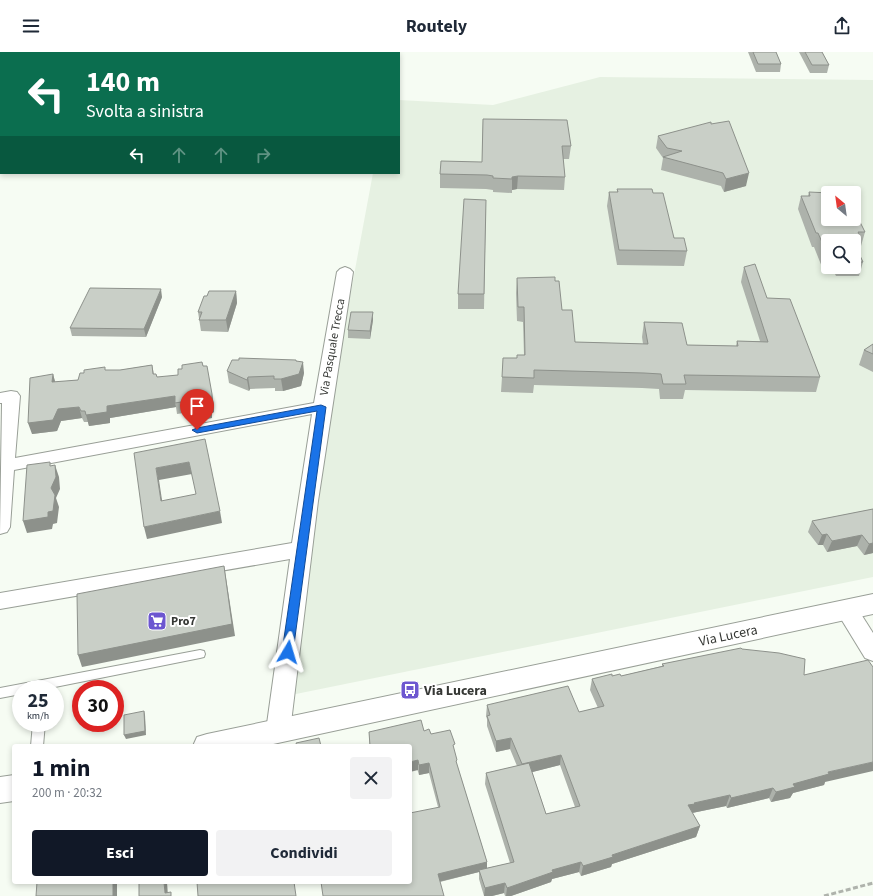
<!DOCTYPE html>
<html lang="it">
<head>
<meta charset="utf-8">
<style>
  :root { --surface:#fff; --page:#f2f2f3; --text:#1f2937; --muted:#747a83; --accent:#111827 }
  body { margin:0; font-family:"Source Sans 3",sans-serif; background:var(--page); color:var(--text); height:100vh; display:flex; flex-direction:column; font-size:15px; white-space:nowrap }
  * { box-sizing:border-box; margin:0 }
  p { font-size:13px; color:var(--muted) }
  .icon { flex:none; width:22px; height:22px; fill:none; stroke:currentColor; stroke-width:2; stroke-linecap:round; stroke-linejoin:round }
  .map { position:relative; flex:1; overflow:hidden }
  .panel { position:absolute; left:12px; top:692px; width:400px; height:140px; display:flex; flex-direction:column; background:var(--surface); border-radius:4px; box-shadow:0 2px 6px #0003 }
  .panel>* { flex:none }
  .hud { position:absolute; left:0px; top:0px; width:400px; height:122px; box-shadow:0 2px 6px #0003; background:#0b6e4f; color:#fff; overflow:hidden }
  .needle { width:26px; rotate:331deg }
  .buttons { position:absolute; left:821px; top:134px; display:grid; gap:8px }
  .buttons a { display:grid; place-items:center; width:40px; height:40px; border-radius:4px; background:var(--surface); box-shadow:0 2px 6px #0003; font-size:20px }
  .speed { position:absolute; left:12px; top:628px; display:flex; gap:8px; font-size:20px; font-weight:700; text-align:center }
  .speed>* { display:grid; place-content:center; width:52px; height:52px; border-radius:50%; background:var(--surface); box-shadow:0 2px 6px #0003; line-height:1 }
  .speed small { font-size:10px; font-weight:400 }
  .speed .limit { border:6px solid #d22; background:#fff; color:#111 }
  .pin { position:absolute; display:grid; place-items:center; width:34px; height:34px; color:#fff; margin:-41px -17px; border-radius:50% 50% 50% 0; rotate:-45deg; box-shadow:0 0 4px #0007 }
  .pin .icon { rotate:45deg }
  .me { position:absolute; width:44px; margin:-22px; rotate:7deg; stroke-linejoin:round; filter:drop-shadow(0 0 3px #0008) }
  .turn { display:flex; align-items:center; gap:14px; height:84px; padding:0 20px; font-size:18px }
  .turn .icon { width:52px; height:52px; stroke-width:2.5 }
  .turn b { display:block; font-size:28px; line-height:34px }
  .lanes { display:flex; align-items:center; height:38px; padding:0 20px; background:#0003; justify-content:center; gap:20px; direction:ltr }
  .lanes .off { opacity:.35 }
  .round { display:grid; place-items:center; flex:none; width:42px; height:42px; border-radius:4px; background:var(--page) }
  .summary { display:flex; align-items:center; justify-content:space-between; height:68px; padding:0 20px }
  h1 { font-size:24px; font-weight:700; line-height:30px; color:var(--accent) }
  .action { display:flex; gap:8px; margin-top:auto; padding:8px 20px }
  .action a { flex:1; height:46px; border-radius:4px; background:var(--accent); color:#fff; font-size:16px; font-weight:700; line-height:46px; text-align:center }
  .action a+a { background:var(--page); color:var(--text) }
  header { display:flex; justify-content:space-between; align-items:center; height:52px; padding:0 20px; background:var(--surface); font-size:18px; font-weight:700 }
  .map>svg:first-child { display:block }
  .built { fill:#e6f1e2; fill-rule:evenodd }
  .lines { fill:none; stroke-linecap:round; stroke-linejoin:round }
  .lane-casing { stroke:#999f97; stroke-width:2 }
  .street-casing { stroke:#999f97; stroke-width:2 }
  .secondary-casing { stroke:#999f97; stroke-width:2 }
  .path { stroke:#afb3ac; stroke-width:3; stroke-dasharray:5 2.5; stroke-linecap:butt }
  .lane { fill:#fff; fill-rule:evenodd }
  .street { fill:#fff; fill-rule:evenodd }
  .secondary { fill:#fff; fill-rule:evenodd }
  .rail { stroke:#50524e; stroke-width:2; stroke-dasharray:1.5 2.5; stroke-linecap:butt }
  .wall { fill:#adb2ab; fill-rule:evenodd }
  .shaded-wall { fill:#8d918b }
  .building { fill:#c9cfc7; stroke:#8d918b; fill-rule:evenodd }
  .route { fill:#1a73e8; stroke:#114b97 }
  .labels { text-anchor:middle; stroke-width:4; stroke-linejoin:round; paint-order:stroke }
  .street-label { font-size:12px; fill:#353734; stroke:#fff }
  .poi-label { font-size:12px; font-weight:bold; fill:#353734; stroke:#fff; text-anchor:start }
  .near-street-label { font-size:14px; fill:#353734; stroke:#fff }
  .near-poi-label { font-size:14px; font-weight:bold; fill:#353734; stroke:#fff; text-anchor:start }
</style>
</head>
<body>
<header><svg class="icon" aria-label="menu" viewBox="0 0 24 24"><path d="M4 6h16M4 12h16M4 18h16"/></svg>Routely<svg class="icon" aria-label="share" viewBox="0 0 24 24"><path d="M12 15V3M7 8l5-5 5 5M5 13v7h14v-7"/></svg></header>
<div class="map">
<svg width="873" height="844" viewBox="0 0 873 844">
  <rect width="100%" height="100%" fill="#f6fcf3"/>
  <path class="built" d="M600 25 873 28V525L291 643 341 293 373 121H399V48L493 53ZM828 141H854V167H828ZM828 189H854V215H828Z"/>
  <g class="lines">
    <g class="lane-casing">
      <g id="lane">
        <path d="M200 598 204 599 205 602 204 605 200 606 45 637H21V642L0 646V636Z"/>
        <path d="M33 671H45L43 694H31Z"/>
      </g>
    </g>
    <g class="street-casing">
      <g id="street">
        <path d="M345 215 350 217 353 220 318 449 290 679 287 686 278 689 269 686 266 679 290 507 0 557V541L292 491 312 362 14 418 10 475 7 480 0 482 2 351H0V341L11 339 17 340 20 344 15 406 314 351 337 220 340 217Z"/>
        <path d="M846 549 854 551 873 581V609L865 606 835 557 838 551Z"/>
      </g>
    </g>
    <g class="secondary-casing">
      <g id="secondary">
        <path d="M873 542V562L264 694H193L197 685 207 682Z"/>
        <path d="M14 723V749L0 751V725Z"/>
      </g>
    </g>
    <path class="path" d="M824 844 873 831"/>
    <use href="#lane" class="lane"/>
    <use href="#street" class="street"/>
    <use href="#secondary" class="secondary"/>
    <path class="rail" d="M123 1 129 0"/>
  </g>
  <g class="wall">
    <path d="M748 0H776L781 12 780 20H756Z"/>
    <path d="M799 0H822L829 13 827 21H810Z"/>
    <path d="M483 67 571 94 569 107H563L565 125 564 138 517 137 512 138V141L493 140V138L486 137 440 136V122L482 110Z"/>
    <path d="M711 72 746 134 724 140 721 134 661 118 663 106 656 96 658 84Z"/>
    <rect x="385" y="121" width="13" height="1"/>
    <path d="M617 137 653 141 674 186 687 199 684 214 617 213 607 154 609 140H617Z"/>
    <path d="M809 140 828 167 865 180 861 194H856V195L863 210 859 224H836L834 220H824L814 195H812L798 157 801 144H808ZM828 189H854V215H828Z"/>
    <path d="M486 148 484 257H458V242Z"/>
    <path d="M744 215 767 246 820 325 816 340 685 338 683 347H660L659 337 642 336 534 333 533 341 501 340 502 325 517 306V303H524L523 270 517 269 516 241 517 226 555 229 562 258 575 290 643 292 642 285 644 270 687 293 736 294 737 289H760L741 230Z"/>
    <path d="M236 239 237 251 228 280 201 279 198 260 207 244Z"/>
    <path d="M162 245 146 285 72 284 70 276Z"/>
    <path d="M373 268 370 287 348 286V278Z"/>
    <path d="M873 292V320L859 313 864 298Z"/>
    <path d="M296 309 304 321 301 334 283 339H275V336L250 337 249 339 229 331 227 319Z"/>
    <path d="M152 313 154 322 157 325 214 353V360L212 361V366L192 369 190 365 186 366 184 361 177 362 176 355 110 366V371L89 374 88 370H84L82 366 61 369 57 379 32 382 53 322 55 330 78 328 84 321 106 318H120Z"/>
    <path d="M873 457V501L864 503 857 494 827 500 823 493H818L808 480 812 469Z"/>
    <path d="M742 597 804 623 825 730 824 733 793 741 790 746 771 750 769 746 727 756 726 754 692 761 700 774 696 785 612 812 611 815 581 824 579 820 552 827 551 830 511 844H505L504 841 492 844H484L479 827V820L440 830 323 844 438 755 429 721 419 723 410 694H370L369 680 424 679 431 682 454 698 457 713 487 810V816L510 811 485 732 486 721 517 714 510 697 496 700 487 674V667L486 664 487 653 579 660 598 656 590 638 592 627 612 624H621L662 614V612ZM560 713 575 755 546 762 532 720Z"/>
  </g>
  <g class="shaded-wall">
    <path d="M749 121 746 134 724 140 726 127Z"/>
    <path d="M518 124 517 137 512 138V125Z"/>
    <path d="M161 237 162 245 146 285 144 277Z"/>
    <path d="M236 239 237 251 228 280 226 268Z"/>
    <path d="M373 260V268L370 287V279Z"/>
    <path d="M303 310 304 321 301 334 283 339 281 327Z"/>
    <path d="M53 322 56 333 52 330Z"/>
    <path d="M248 325 250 337 249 339 247 328Z"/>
    <path d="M212 342 214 353V360L212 361V366L192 369 189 358 209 350Z"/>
    <path d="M175 344V351L176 355 110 366V371L89 374 86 363 107 354Z"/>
    <path d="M79 355 82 366 61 369 57 379 32 382 28 371 58 357Z"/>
    <path d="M189 410 192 422 159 428 164 461 161 449 156 416Z"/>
    <path d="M55 413 59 425 60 437 56 446 59 455 57 471 53 472 52 477 27 481 23 469 51 436Z"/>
    <path d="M220 459 222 471 147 487 144 475Z"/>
    <path d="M827 482 823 493H818L822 483Z"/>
    <path d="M862 483 857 494 827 500 832 489Z"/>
    <path d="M873 491V501L864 503 869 492Z"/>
    <path d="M224 514 226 526 235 584 82 615 78 603Z"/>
    <path d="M144 659 145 663 146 683 126 687 124 683Z"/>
    <path d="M511 686 510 697 496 700V689Z"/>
    <path d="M561 703 560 713 521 723 522 712Z"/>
    <path d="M418 708V718L410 720V710Z"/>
    <path d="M873 710V719L825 730 824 733 793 741 790 746 771 750 776 740 793 732 828 720Z"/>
    <path d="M429 711V721L419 723V713Z"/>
    <path d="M773 736 769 746 727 756 731 746Z"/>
    <path d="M730 743 726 754 692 761 688 753 694 751Z"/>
    <path d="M700 774 696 785 612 812 611 815 581 824 583 814 612 803Z"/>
    <path d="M487 810V819L479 818V820L438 830V822Z"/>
    <path d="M581 810 579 820 552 827 551 830 511 844H506L507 836 552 818Z"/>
    <rect x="113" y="830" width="4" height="14"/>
    <path d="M164 830H167L168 844 165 841Z"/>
    <path d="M505 831 504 841 492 844H484L485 836Z"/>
  </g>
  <g class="building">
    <path d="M753 0H776L781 12H758Z"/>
    <path d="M805 0H822L829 13H812Z"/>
    <path d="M483 67 567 68 571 94H562L565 125 518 124 512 125V127L493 126V124L487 123 440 122 441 109 482 110Z"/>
    <path d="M729 69 749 121 726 127 723 121 663 105 682 99 667 96 658 84 711 70V72Z"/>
    <path d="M617 137H652L653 141H663L674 186H684L687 199 619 198 609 140H618Z"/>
    <path d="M809 140 830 141H828V167H851V168H859L865 180H858L860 184H851L853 189H828V204L818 181H816L801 144H810Z"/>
    <path d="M464 147 486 148 484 242H458Z"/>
    <path d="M854 191 863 210H854Z"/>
    <path d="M755 212 767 246 790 247 820 325 684 323 686 332H663L661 322 644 321 534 318V326L502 325 503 306H517V303H525L524 255H518L517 226 555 225V229H559L562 258H572L575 290 648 292 644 270 682 271 687 293 738 294 737 289 768 290 744 215Z"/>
    <path d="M90 236 161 237 144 277 70 276Z"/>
    <path d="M209 239H236L226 268H199L202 260H198L204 244H207Z"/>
    <path d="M351 260H373L370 279 348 278Z"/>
    <path d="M873 292V302L864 298Z"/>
    <path d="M239 306 296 308V309L303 310 299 322 281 327H274V324L248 325 247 328 227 319 232 308H239Z"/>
    <path d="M202 310 203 314H207L212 342V349L209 350 210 355 189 358 188 354 184 355 181 350 175 351V344L107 354V360L86 363 85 359H81L79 355 58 357 53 368 28 371 30 326 53 322 52 330 78 328 80 321H84V318L105 315V318H120L152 313 153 322H156L157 325 178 323V317H182V313Z"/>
    <path d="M205 387 220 459 144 475 134 401ZM189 410 196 442 161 449 156 416Z"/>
    <path d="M50 410V414L55 413 56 425 51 436 55 443 53 459 48 460V465L23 469 27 413Z"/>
    <path d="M873 457V491L869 492 862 483 832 489 827 482 822 483 812 469Z"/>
    <path d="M224 514 232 572 78 603 77 542Z"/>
    <path d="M741 596 742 597 779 601 805 607 804 623 868 608 873 615V710L828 720 829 722 793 732 795 735 776 740 773 736 731 746 730 743 694 751 695 752 688 753 700 774 612 803 613 805 583 814 581 810 552 818 553 820 507 836 505 831 485 836 479 818 514 810 486 721 529 711 546 762 580 754 561 703 522 712 511 686 496 689 487 664 490 663 487 653 568 634 579 660 604 654 592 627 612 622V624L620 622 621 624 664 614 662 612Z"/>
    <path d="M144 659 145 679 124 683V663Z"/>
    <path d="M421 668 424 679 429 677 431 682 450 678 455 692 453 693 457 708 456 709 487 810 438 822 444 844H323L321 830H410V761L440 755 429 711 419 713 418 708 410 710V694H370L369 680Z"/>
    <path d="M319 686 321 694H297L296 691Z"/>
    <path d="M37 830H113V844H36Z"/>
    <path d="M139 830H164L165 841 171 840V844H139Z"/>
    <path d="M197 830H294L296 844H198Z"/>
  </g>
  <path class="route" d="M321 353 326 355 293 600 291 603H284L282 600 317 359 197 381 192 378 197 376Z"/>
  <defs>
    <g id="supermarket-square" transform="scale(1)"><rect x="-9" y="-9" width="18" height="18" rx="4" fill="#6c56d0" stroke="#fff"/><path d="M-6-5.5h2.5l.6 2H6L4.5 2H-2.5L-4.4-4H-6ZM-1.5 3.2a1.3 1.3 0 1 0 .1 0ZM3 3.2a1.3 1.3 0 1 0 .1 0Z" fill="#fff"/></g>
    <g id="bus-square" transform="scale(1)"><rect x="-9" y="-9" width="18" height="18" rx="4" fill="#6c56d0" stroke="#fff"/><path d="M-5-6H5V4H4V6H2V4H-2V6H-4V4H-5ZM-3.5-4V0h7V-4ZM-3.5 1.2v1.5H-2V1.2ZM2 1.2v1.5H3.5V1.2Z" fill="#fff"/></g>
  </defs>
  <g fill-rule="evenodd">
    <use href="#supermarket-square" x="157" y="569"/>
    <use href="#bus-square" x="410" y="638"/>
  </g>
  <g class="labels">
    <g class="street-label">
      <text transform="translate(332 295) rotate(-80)" y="4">Via Pasquale Trecca</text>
    </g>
    <g class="poi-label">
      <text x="171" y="573">Pro7</text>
    </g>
    <g class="near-street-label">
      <text transform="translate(728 583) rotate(-12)" y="5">Via Lucera</text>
    </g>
    <g class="near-poi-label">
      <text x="424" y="643">Via Lucera</text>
    </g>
  </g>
</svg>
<div class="buttons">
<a><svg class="needle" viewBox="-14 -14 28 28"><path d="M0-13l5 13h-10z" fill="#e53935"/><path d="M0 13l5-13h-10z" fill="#747a83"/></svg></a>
<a><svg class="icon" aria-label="search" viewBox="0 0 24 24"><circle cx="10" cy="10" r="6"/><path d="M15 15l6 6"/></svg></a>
</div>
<div class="speed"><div>25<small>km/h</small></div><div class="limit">30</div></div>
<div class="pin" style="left:197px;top:378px;background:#d93025"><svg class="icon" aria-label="arrive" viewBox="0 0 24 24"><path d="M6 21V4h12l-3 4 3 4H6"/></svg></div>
<svg class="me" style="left:288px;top:600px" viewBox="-20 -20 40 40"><path d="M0-17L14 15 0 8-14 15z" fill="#1a73e8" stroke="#fff" stroke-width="4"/></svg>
<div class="hud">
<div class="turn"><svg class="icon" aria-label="left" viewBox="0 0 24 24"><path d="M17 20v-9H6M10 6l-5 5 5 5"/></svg><div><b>140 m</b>Svolta a sinistra</div></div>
<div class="lanes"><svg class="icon" aria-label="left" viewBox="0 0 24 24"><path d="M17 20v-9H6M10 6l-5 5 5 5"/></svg><svg class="icon off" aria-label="ahead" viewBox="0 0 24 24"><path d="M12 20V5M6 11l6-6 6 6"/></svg><svg class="icon off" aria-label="ahead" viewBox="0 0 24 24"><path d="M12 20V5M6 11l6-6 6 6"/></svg><svg class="icon off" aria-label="right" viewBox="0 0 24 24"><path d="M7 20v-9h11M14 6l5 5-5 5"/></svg></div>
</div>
<section class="panel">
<div class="summary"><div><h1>1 min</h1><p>200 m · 20:32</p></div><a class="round"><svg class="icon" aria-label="close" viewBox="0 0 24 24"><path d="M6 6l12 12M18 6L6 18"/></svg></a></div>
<div class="action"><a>Esci</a><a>Condividi</a></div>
</section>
</div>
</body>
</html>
